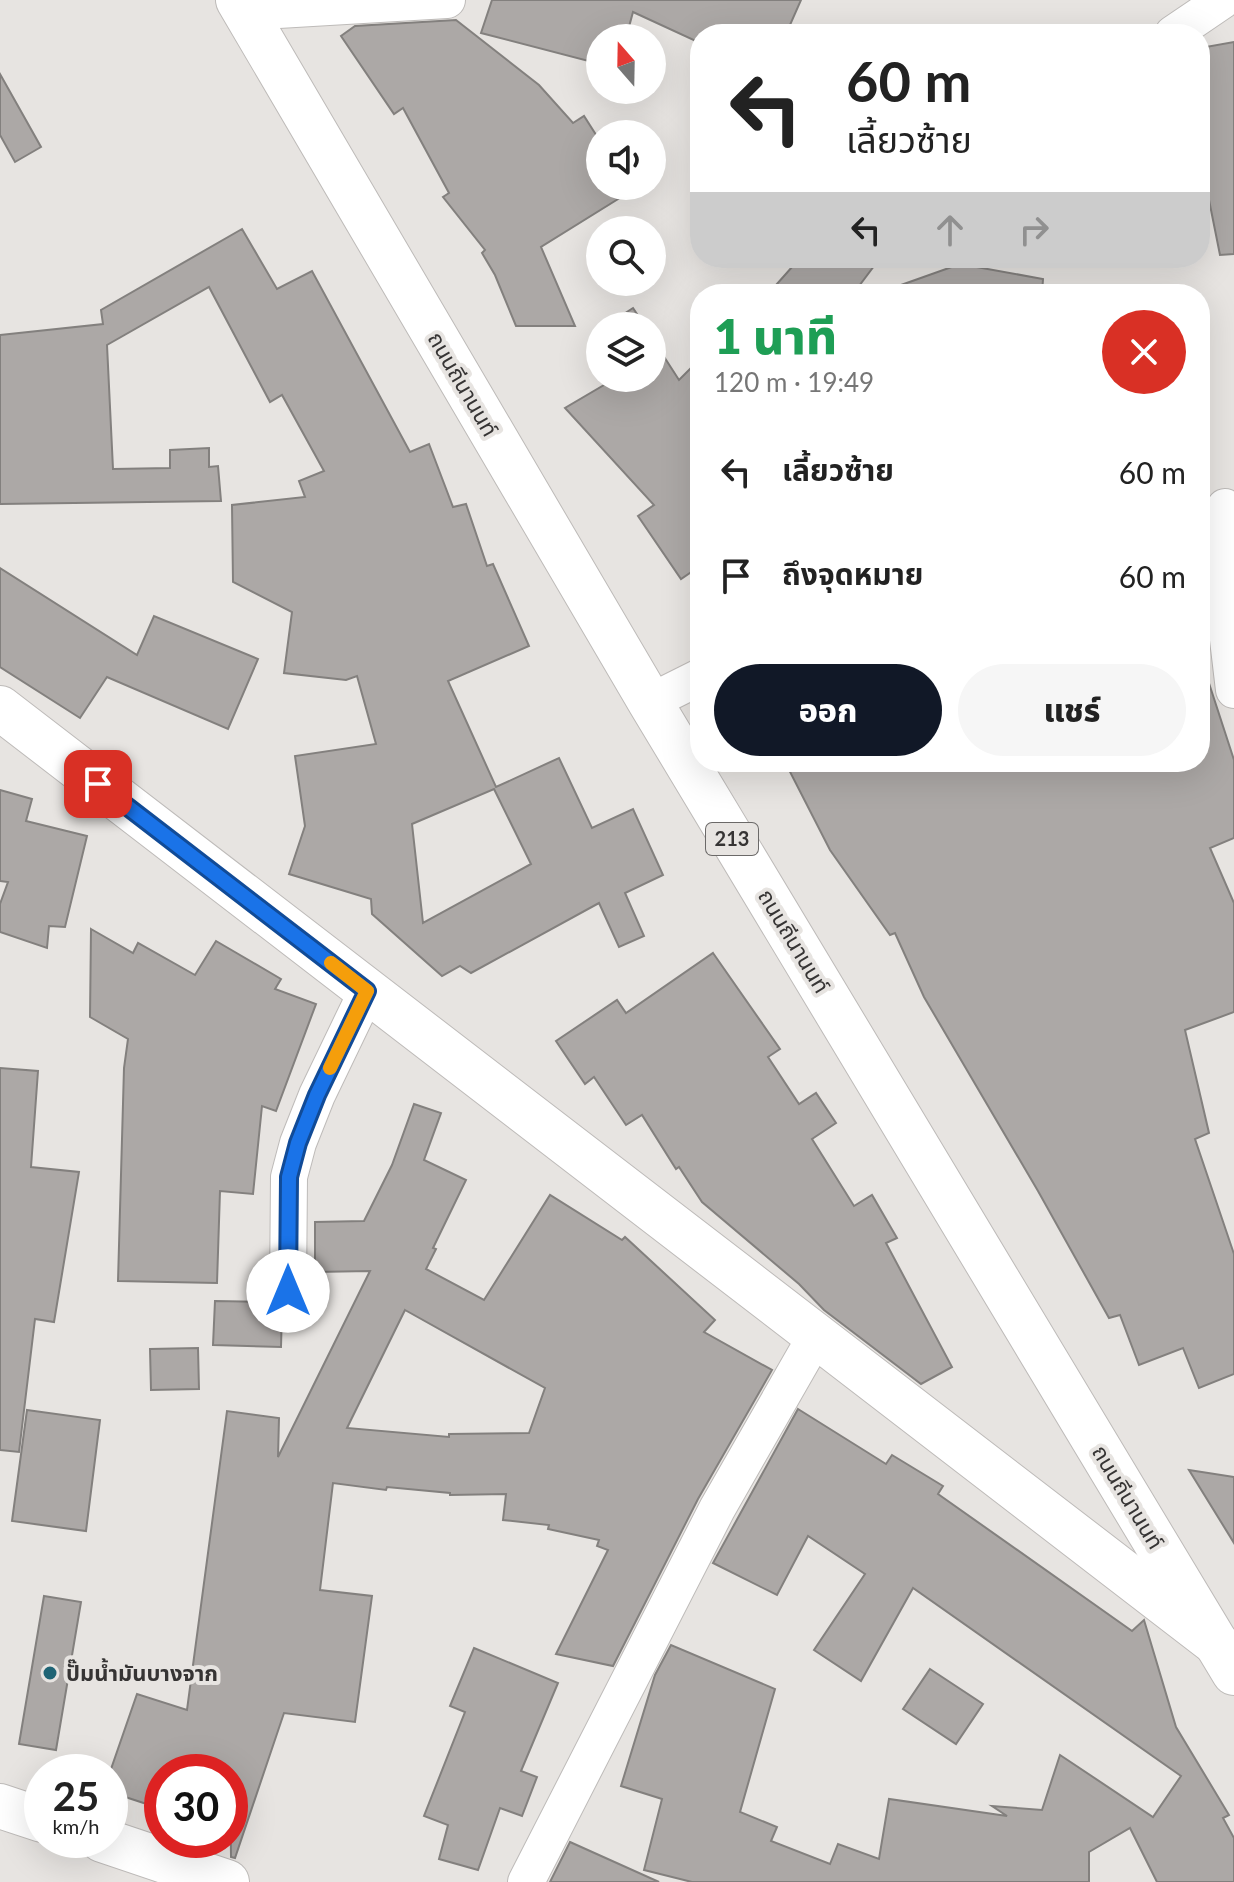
<!DOCTYPE html>
<html lang="th">
<head>
<meta charset="utf-8">
<style>
  :root { --surface:#fff; --page:#f6f6f6; --text:#222; --muted:#767676; --accent:#111827 }
  body { margin:0; font-family:Lato,"Noto Sans Thai",sans-serif; background:var(--page); color:var(--text); height:100vh; display:flex; flex-direction:column; font-size:30px; white-space:nowrap }
  * { box-sizing:border-box; margin:0 }
  p { font-size:26px; color:var(--muted) }
  .icon { flex:none; width:44px; height:44px; fill:none; stroke:currentColor; stroke-width:2; stroke-linecap:round; stroke-linejoin:round }
  .map { position:relative; flex:1; overflow:hidden }
  .drawer { position:absolute; left:690px; top:284px; width:520px; height:488px; display:flex; flex-direction:column; background:var(--surface); border-radius:32px; box-shadow:0 8px 32px #0002 }
  .drawer>* { flex:none }
  .banner { position:absolute; left:690px; top:24px; width:520px; height:244px; border-radius:32px; box-shadow:0 8px 32px #0002; background:#fff; color:var(--text); overflow:hidden }
  .needle { width:52px; rotate:340deg }
  .fabs { position:absolute; left:586px; top:24px; display:grid; gap:16px }
  .fabs a { display:grid; place-items:center; width:80px; height:80px; border-radius:50%; background:var(--surface); box-shadow:0 8px 32px #0002; font-size:40px }
  .speed { position:absolute; left:24px; top:1754px; display:flex; gap:16px; font-size:40px; font-weight:700; text-align:center }
  .speed>* { display:grid; place-content:center; width:104px; height:104px; border-radius:50%; background:var(--surface); box-shadow:0 8px 32px #0002; line-height:1 }
  .speed small { font-size:20px; font-weight:400 }
  .speed .limit { border:12px solid #d22; background:#fff; color:#111 }
  .pin { position:absolute; display:grid; place-items:center; width:68px; height:68px; color:#fff; margin:-34px; border-radius:16px; box-shadow:0 4px 12px #0006 }
  .me { position:absolute; width:88px; margin:-44px; rotate:0deg; stroke-linejoin:round; filter:drop-shadow(0 0 6px #0008) }
  .turn { display:flex; align-items:center; gap:28px; height:168px; padding:0 24px; font-size:36px }
  .turn .icon { width:104px; height:104px; stroke-width:2.5 }
  .turn b { display:block; font-size:56px; line-height:68px }
  .lanes { display:flex; align-items:center; height:76px; padding:0 24px; background:#0003; justify-content:center; gap:40px; direction:ltr }
  .lanes .off { opacity:.35 }
  .round { display:grid; place-items:center; flex:none; width:84px; height:84px; border-radius:42px; background:var(--page) }
  .head { display:flex; align-items:center; justify-content:space-between; height:136px; padding:0 24px }
  h1 { font-size:48px; font-weight:800; line-height:60px; color:#1e9e55 }
  .cta { display:flex; gap:16px; margin-top:auto; padding:16px 24px }
  .cta a { flex:1; height:92px; border-radius:48px; background:var(--accent); color:#fff; font-size:32px; font-weight:800; line-height:92px; text-align:center }
  .cta a+a { background:var(--page); color:var(--text) }
  ul { padding:0; list-style:none }
  li { display:flex; align-items:center; gap:24px; height:104px; padding:0 24px }
  li div { flex:1 }
  li b { display:block; font-size:30px }
  li em { font-style:normal }
  .map>svg:first-child { display:block }
  .building { fill:#aca8a6; stroke:#83807e; stroke-width:2; fill-rule:evenodd }
  .lines { fill:none; stroke-linecap:round; stroke-linejoin:round }
  .minor-casing { stroke:#bebbb9; stroke-width:38 }
  .tertiary-casing { stroke:#bebbb9; stroke-width:46 }
  .primary-casing { stroke:#bebbb9; stroke-width:46 }
  .minor { stroke:#fff; stroke-width:36 }
  .tertiary { stroke:#fff; stroke-width:44 }
  .primary { stroke:#fff; stroke-width:44 }
  .route-casing { stroke:#114b97; stroke-width:20 }
  .route { stroke:#1a73e8; stroke-width:14 }
  .slow { stroke:#f59e0b; stroke-width:14 }
  .poi-dot { fill:#1f6475; stroke:#e7e4e1; stroke-width:3 }
  .labels { text-anchor:middle; stroke-width:8; stroke-linejoin:round; paint-order:stroke }
  .shield { fill:#e7e4e1; stroke:#6b6968; stroke-width:2 }
  .shield-label { font-size:20px; font-weight:bold; fill:#363434 }
  .street-label { font-size:22px; fill:#363434; stroke:#e7e4e1 }
  .poi-label { font-size:22px; font-weight:bold; fill:#363434; stroke:#e7e4e1; text-anchor:start }
</style>
</head>
<body>
<div class="map">
<svg width="1234" height="1882" viewBox="0 0 1234 1882">
  <rect width="100%" height="100%" fill="#e7e4e1"/>
  <g class="building">
    <path d="M492 0H801L786 34H700V43L633 12 626 38H600V64L481 33Z"/>
    <path d="M456 20 539 85 573 123 584 116 600 141V186H628L631 191 541 247 575 326H516L495 275 482 253 485 250 443 197 449 193 403 108 394 114 341 36 355 26Z"/>
    <path d="M1234 42V254L1220 255 1200 155V48Z"/>
    <path d="M0 74 41 147 15 162 0 135Z"/>
    <path d="M242 229 277 289 312 271 410 452 429 444 453 507 466 504 487 566 493 564 529 646 448 681 496 787 559 758 592 828 633 809 663 875 625 893 644 936 619 947 599 903 471 973 460 966 442 976 372 914 371 899 289 874 305 826 295 756 376 744 357 676 346 680 284 673 292 612 233 582 232 505 305 497 299 481 324 471 282 395 270 402 209 287 107 345 113 469 170 468V450L209 448V467L218 466 221 501 0 504V335L103 324 101 310ZM494 789 531 864 423 923 412 824Z"/>
    <path d="M800 258H880L853 294H768Z"/>
    <path d="M960 264 1043 279 1042 294H888L887 290Z"/>
    <path d="M633 308 645 326H605Z"/>
    <path d="M652 338 679 380 700 359V566L681 579 638 516 654 505 565 408 616 378H652Z"/>
    <path d="M0 568 137 655 154 616 258 659 228 729 107 677 80 718 0 667Z"/>
    <path d="M1206 674 1234 760V838L1210 848 1234 903V1012L1185 1030 1209 1133 1195 1139 1234 1254V1374L1199 1388 1183 1348 1139 1365 1120 1315 1109 1318 1038 1191 924 997 895 933 890 935 830 850 785 762H1200V675Z"/>
    <path d="M0 790 32 799 26 821 87 836 65 927 49 926 47 948 0 932V904L8 882 0 881Z"/>
    <path d="M91 929 133 953 138 943 195 975 216 941 281 979 275 989 316 1004 276 1111 262 1106 253 1194 220 1191 217 1283 118 1281 124 1068 128 1039 90 1017Z"/>
    <path d="M713 953 780 1049 768 1057 799 1104 816 1093 836 1123 812 1139 854 1206 872 1195 897 1238 886 1243 952 1367 921 1384 824 1310 799 1284 702 1202 679 1167 676 1169 642 1115 626 1125 594 1077 585 1084 556 1041 617 1000 626 1013Z"/>
    <path d="M0 1068 38 1071 31 1167 79 1172 54 1322 35 1319 19 1452 0 1450Z"/>
    <path d="M414 1104 441 1113 424 1160 466 1180 433 1248 436 1249 426 1269 484 1300 550 1195 622 1240 625 1237 715 1320 704 1332 772 1370 698 1499 613 1666 556 1654 608 1550 597 1546 599 1540 548 1529 549 1525 503 1520 506 1494 450 1495V1493L387 1487 386 1490 333 1483 320 1590 372 1596 355 1722 284 1713 235 1858 231 1857 230 1772H162V1809L110 1792V1772L137 1694 187 1710 227 1411 279 1418 278 1457 370 1271 315 1272V1222L364 1221 392 1165ZM405 1310 545 1388 529 1433 449 1434V1437L347 1428Z"/>
    <path d="M215 1301 270 1302 282 1310 281 1347 213 1345Z"/>
    <path d="M198 1348 199 1389 151 1390 150 1349Z"/>
    <path d="M798 1409 886 1464 892 1455 943 1486 938 1494 1132 1631 1144 1620 1176 1727 1229 1815 1223 1818 1234 1838V1882H1157L1130 1828 1089 1852V1882H692L644 1870 662 1799 621 1786 655 1675 671 1645 775 1689 740 1812 777 1827 771 1841 830 1864 838 1844 879 1859 889 1799 1007 1816 992 1806 1042 1810 1060 1755 1153 1817 1181 1776 913 1588 861 1681 814 1650 865 1574 808 1536 777 1595 713 1563Z"/>
    <path d="M27 1410 100 1420 86 1531 12 1521Z"/>
    <path d="M1189 1470 1234 1477V1543Z"/>
    <path d="M44 1596 81 1602 56 1750 19 1744Z"/>
    <path d="M474 1648 558 1683 521 1771 537 1777 522 1816 500 1808 478 1870 439 1859 448 1825 424 1816 465 1712 450 1706Z"/>
    <path d="M930 1669 983 1704 956 1744 903 1709Z"/>
    <path d="M570 1842 659 1882H550Z"/>
  </g>
  <g class="lines">
    <g class="minor-casing">
      <g id="minor">
        <path d="M244 12 447 0"/>
        <path d="M1173 34 1223 0"/>
        <path d="M1225 507 1227 631 1234 690"/>
        <path d="M650 702 700 677"/>
        <path d="M288 1291 289 1177 298 1143 317 1095 367 991"/>
        <path d="M526 1882 717 1509 816 1336"/>
      </g>
    </g>
    <g class="tertiary-casing">
      <path id="tertiary" d="M0 708 1217 1644"/>
    </g>
    <g class="primary-casing">
      <g id="primary">
        <path d="M238 0 650 702 1234 1673"/>
        <path d="M0 1806 42 1820"/>
        <path d="M102 1840 227 1882"/>
      </g>
    </g>
    <use href="#minor" class="minor"/>
    <use href="#tertiary" class="tertiary"/>
    <use href="#primary" class="primary"/>
  </g>
  <g class="lines">
    <g class="route-casing">
      <path id="route" d="M98 784 367 991 317 1095 298 1143 289 1177 288 1291"/>
    </g>
    <use href="#route" class="route"/>
    <path class="slow" d="M330 1068 367 991 331 963"/>
  </g>
  <circle class="poi-dot" cx="50" cy="1673" r="8"/>
  <g class="labels">
    <rect class="shield" x="706" y="823" width="52" height="32" rx="6"/>
    <g class="shield-label">
      <text x="732" y="846">213</text>
    </g>
    <g class="street-label">
      <text transform="translate(463 384) rotate(60)" y="8">ถนนถีนานนท์</text>
      <text transform="translate(794 941) rotate(59)" y="8">ถนนถีนานนท์</text>
      <text transform="translate(1128 1497) rotate(59)" y="8">ถนนถีนานนท์</text>
    </g>
    <g class="poi-label">
      <text x="66" y="1681">ปั๊มน้ำมันบางจาก</text>
    </g>
  </g>
</svg>
<div class="fabs">
<a><svg class="needle" viewBox="-14 -14 28 28"><path d="M0-13l5 13h-10z" fill="#e53935"/><path d="M0 13l5-13h-10z" fill="#767676"/></svg></a>
<a><svg class="icon" aria-label="sound" viewBox="0 0 24 24"><path d="M4 9h4l5-4v14l-5-4H4zM17 9q2 3 0 6"/></svg></a>
<a><svg class="icon" aria-label="search" viewBox="0 0 24 24"><circle cx="10" cy="10" r="6"/><path d="M15 15l6 6"/></svg></a>
<a><svg class="icon" aria-label="layers" viewBox="0 0 24 24"><path d="M12 4l9 5-9 5-9-5zM3 14l9 5 9-5"/></svg></a>
</div>
<div class="speed"><div>25<small>km/h</small></div><div class="limit">30</div></div>
<div class="pin" style="left:98px;top:784px;background:#d93025"><svg class="icon" aria-label="arrive" viewBox="0 0 24 24"><path d="M6 21V4h12l-3 4 3 4H6"/></svg></div>
<svg class="me" style="left:288px;top:1291px" viewBox="-20 -20 40 40"><circle r="19" fill="#fff"/><path d="M0-13L10 11 0 6-10 11z" fill="#1a73e8"/></svg>
<div class="banner">
<div class="turn"><svg class="icon" aria-label="left" viewBox="0 0 24 24"><path d="M17 20v-9H6M10 6l-5 5 5 5"/></svg><div><b>60 m</b>เลี้ยวซ้าย</div></div>
<div class="lanes"><svg class="icon" aria-label="left" viewBox="0 0 24 24"><path d="M17 20v-9H6M10 6l-5 5 5 5"/></svg><svg class="icon off" aria-label="ahead" viewBox="0 0 24 24"><path d="M12 20V5M6 11l6-6 6 6"/></svg><svg class="icon off" aria-label="right" viewBox="0 0 24 24"><path d="M7 20v-9h11M14 6l5 5-5 5"/></svg></div>
</div>
<section class="drawer">
<div class="head"><div><h1>1 นาที</h1><p>120 m · 19:49</p></div><a class="round" style="background:#d93025;color:#fff"><svg class="icon" aria-label="close" viewBox="0 0 24 24"><path d="M6 6l12 12M18 6L6 18"/></svg></a></div>
<ul>
<li><svg class="icon" aria-label="left" viewBox="0 0 24 24"><path d="M17 20v-9H6M10 6l-5 5 5 5"/></svg><div><b>เลี้ยวซ้าย</b></div><em>60 m</em></li>
<li><svg class="icon" aria-label="arrive" viewBox="0 0 24 24"><path d="M6 21V4h12l-3 4 3 4H6"/></svg><div><b>ถึงจุดหมาย</b></div><em>60 m</em></li>
</ul>
<div class="cta"><a>ออก</a><a>แชร์</a></div>
</section>
</div>
</body>
</html>
